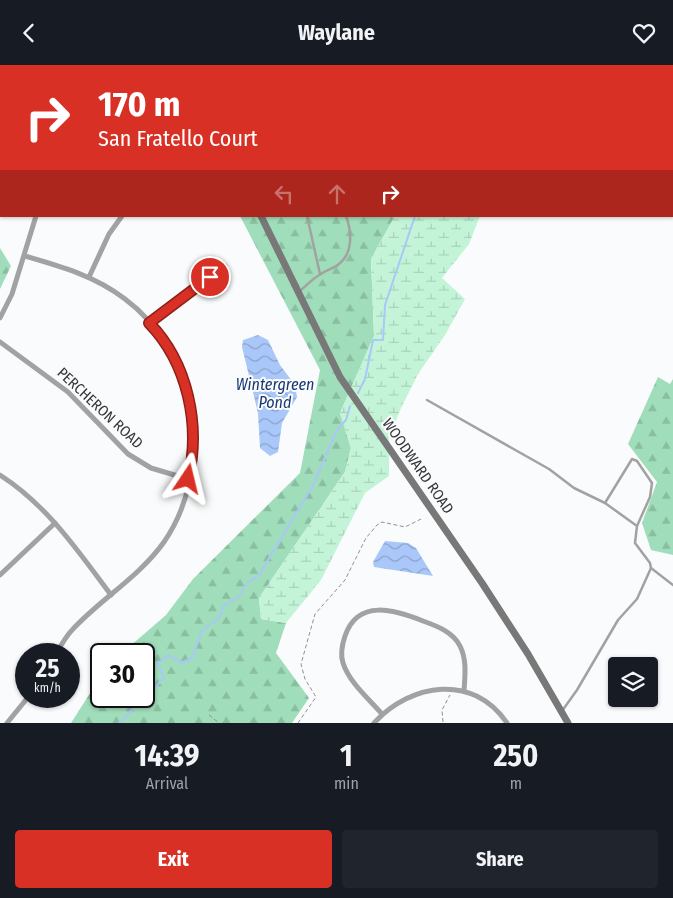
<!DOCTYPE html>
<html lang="en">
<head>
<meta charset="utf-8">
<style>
  :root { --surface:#171b24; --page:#20242c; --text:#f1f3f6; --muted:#9ea1a6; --accent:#d93025 }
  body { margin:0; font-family:"Fira Sans Condensed",sans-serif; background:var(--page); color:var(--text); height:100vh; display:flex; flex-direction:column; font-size:19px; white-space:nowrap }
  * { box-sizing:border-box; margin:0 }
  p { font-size:16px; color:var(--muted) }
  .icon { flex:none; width:28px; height:28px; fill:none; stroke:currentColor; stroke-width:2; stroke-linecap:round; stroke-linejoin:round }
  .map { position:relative; height:658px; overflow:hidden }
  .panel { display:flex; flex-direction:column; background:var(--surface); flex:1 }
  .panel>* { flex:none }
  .banner { position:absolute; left:0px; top:0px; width:674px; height:152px; box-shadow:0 1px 4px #0004; background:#d93025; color:#fff; overflow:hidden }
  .buttons { position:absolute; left:608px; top:592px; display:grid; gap:10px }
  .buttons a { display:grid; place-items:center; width:50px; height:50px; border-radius:5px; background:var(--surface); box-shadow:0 1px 4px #0004; font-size:25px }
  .speed { position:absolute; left:15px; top:578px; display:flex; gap:10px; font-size:25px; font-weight:700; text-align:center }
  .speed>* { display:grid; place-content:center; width:65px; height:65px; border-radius:50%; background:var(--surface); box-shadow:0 1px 4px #0004; line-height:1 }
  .speed small { font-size:12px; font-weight:400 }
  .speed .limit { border:2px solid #111; border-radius:8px; background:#fff; color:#111 }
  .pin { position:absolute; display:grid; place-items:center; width:42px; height:42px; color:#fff; margin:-21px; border:2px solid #fff; border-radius:50%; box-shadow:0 1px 5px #0007 }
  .me { position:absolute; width:55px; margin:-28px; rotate:10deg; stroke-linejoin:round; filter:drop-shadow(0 0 4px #0008) }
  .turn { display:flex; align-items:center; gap:18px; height:105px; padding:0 15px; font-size:22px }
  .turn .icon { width:65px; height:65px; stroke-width:2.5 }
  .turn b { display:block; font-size:35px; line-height:42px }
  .lanes { display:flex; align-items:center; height:48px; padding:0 15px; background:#0003; justify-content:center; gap:25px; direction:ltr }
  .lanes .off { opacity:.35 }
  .eta { display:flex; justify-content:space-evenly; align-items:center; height:85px; text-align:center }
  .eta b { font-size:30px; font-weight:700; line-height:35px }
  .button { display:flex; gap:10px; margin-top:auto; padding:10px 15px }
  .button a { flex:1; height:58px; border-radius:5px; background:var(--accent); color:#fff; font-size:20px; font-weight:700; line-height:58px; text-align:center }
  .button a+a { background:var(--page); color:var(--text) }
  header { display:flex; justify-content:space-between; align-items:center; height:65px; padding:0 15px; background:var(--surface); font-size:22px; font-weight:700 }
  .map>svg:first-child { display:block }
  .forest { fill:url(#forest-firs) }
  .wetland { fill:url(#wetland-marsh) }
  .water { fill:url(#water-waves) }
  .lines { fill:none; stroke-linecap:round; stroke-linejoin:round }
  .stream { stroke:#aac7fa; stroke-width:2 }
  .path { stroke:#909091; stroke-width:1; stroke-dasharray:4 2.5; stroke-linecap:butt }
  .lane { stroke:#a3a2a2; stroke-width:2.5 }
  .street { stroke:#a3a2a2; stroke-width:5 }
  .secondary { stroke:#797878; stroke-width:7 }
  .route-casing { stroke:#8d1f18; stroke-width:12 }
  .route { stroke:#d93025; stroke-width:9 }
  .labels { text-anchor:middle; stroke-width:4; stroke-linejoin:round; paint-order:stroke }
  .street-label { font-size:15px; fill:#373737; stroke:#fafbfc }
  .water-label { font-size:16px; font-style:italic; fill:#193772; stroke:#fafbfc }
</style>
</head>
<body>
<header><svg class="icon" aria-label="back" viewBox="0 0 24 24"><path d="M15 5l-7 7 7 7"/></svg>Waylane<svg class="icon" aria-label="heart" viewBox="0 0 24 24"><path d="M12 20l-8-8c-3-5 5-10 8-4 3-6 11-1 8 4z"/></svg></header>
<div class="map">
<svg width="673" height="658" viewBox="0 0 673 658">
  <defs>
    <pattern id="forest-firs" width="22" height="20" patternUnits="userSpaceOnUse" patternTransform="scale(1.25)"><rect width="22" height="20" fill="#a0ddba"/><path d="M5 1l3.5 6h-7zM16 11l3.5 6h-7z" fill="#8abea0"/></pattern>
    <pattern id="wetland-marsh" width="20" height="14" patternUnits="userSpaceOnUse" patternTransform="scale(1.25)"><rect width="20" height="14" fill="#c4f4d7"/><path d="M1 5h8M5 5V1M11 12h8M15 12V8" fill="none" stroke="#a9d2b9"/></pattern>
    <pattern id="water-waves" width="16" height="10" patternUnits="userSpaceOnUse" patternTransform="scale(1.25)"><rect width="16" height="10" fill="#aac7fa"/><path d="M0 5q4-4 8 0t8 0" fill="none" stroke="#8ba2cb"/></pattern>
  </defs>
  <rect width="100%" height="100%" fill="#fafbfc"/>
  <g class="forest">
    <path d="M0 0H62L1 1 0 43Z"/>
    <path d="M240 151H395L371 194 374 271 340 348 351 383 345 407 259 533 261 554 286 558 276 588 309 633 292 658H71L101 611V631H144V589H121L166 550 193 514 300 408 320 305Z"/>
    <path d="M0 183 11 201 0 224Z"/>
    <path d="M658 312 670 319 673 314V490L651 485 642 458 657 417 628 379Z"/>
  </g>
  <path class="wetland" d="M395 151H480L469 179 442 213 465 234 445 270 418 309 401 343 389 373V411L365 428 321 515 286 558 261 554 259 533 345 407 351 383 340 348 374 271 371 194Z"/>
  <g class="water">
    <path d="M258 270 268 275 280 300 295 320 297 332 282 358 278 387 270 391 260 383 258 348 242 282 243 275Z"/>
    <path d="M385 476 408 478 416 483 433 511 374 502 373 497Z"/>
  </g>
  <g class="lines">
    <g class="stream">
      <path d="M468 1V0"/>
      <path d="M358 328 365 314 373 275H383L385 240 415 151"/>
      <path d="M119 658 164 613 158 598 169 590 181 598 192 593 202 566 220 552 223 541 239 532 246 519 259 510 312 422 337 365 346 355 350 341"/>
    </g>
    <g class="path">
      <path d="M294 0 296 1"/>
      <path d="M421 1V0"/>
      <path d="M209 650 219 658"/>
      <path d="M443 657 442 645 450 630"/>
      <path d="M298 658 316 632 305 614 301 599 315 549 345 515 366 473 377 460 382 457 405 462 421 454"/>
    </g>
    <g class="lane">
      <path d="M123 0 124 1"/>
      <path d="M212 1V0"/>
      <path d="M307 151 320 209"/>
      <path d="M299 227C306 221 313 213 321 209 326 205 333 204 339 199 353 188 352 167 346 151"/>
      <path d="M427 335 549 404 574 423 605 438"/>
      <path d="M651 503 673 520"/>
      <path d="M562 646 577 625 618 555 637 534 651 503 650 498 635 478 637 461 650 432 652 418 637 396 632 394 605 438 637 461"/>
    </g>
    <g class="street">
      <path d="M25 191C60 201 95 211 125 234 198 288 215 403 164 477 139 512 102 533 73 564 66 571 61 580 56 589"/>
      <path d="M89 212 109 169 122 151"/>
      <path d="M0 253 12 229 36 151"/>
      <path d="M149 258 225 201"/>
      <path d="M0 277 68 327 128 389 151 403 188 414"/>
      <path d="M0 410C47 440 78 486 111 530"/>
      <path d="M0 510 55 458"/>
      <path d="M382 649C369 634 349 617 343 598 340 589 342 580 345 571 358 533 395 545 423 556 437 561 453 567 460 581 467 595 465 610 464 626"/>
      <path d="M7 658 29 631"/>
      <path d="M374 658C411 618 473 608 507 658"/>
    </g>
    <g class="secondary">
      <path d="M187 0 188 1"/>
      <path d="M261 151 340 312 482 518 528 589 568 658"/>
    </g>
  </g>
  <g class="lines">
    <g class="route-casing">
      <path id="route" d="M188 414C201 361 188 298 149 258L210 212"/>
    </g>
    <use href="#route" class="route"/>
  </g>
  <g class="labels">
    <g class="street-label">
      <text transform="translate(100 343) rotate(43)" y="5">PERCHERON ROAD</text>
      <text transform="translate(418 401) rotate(55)" y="5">WOODWARD ROAD</text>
    </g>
    <g class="water-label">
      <text x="275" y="325">Wintergreen<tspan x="275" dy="18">Pond</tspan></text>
    </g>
  </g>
</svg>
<div class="buttons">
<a><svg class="icon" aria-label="layers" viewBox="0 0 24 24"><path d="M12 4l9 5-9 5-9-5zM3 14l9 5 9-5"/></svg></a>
</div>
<div class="speed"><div>25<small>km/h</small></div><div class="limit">30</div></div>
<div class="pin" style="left:210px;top:212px;background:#d93025"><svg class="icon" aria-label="arrive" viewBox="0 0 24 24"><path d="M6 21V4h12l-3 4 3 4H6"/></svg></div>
<svg class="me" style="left:188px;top:414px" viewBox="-20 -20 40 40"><path d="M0-17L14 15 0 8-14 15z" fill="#d93025" stroke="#fff" stroke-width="4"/></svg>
<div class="banner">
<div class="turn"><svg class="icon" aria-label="right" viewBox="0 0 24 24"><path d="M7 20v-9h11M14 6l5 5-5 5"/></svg><div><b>170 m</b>San Fratello Court</div></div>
<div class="lanes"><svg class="icon off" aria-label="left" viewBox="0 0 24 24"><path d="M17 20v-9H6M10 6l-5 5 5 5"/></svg><svg class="icon off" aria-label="ahead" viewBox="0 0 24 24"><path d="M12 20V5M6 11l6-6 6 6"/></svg><svg class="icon" aria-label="right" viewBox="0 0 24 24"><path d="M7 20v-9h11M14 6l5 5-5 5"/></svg></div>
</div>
</div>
<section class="panel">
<div class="eta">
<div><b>14:39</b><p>Arrival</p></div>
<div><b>1</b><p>min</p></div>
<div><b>250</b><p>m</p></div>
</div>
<div class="button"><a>Exit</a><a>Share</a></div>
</section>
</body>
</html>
